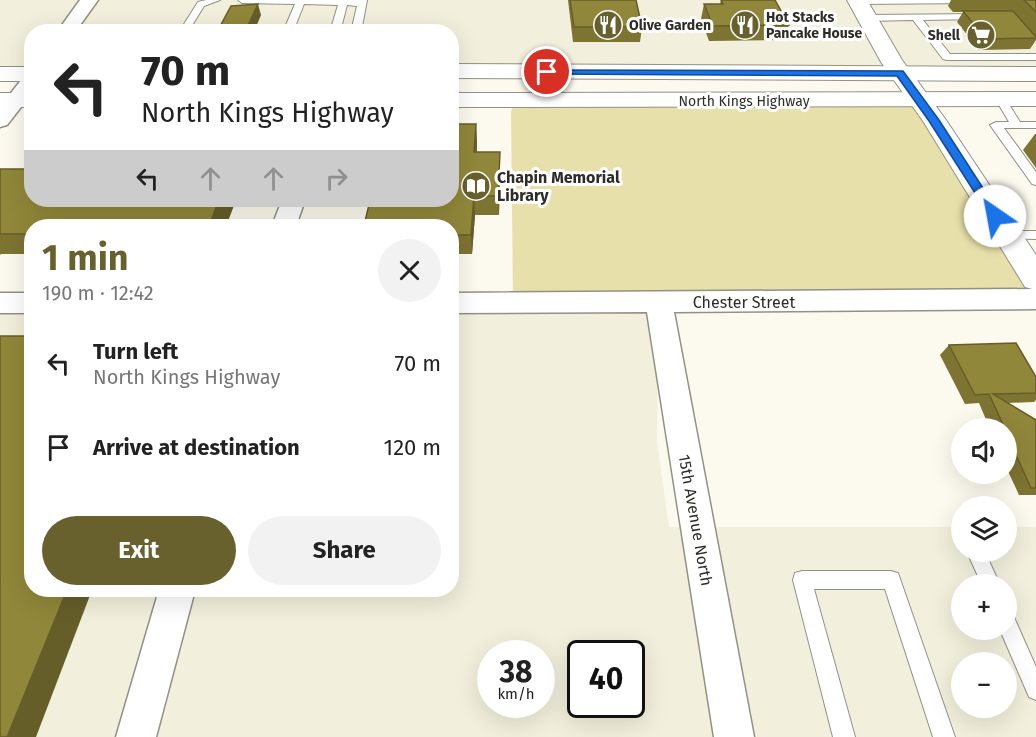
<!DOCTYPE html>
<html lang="en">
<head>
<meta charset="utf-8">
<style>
  :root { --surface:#fff; --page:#f2f2f2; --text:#222; --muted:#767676; --accent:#68612e }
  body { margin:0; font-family:"Fira Sans",sans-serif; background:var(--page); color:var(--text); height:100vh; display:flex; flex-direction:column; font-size:22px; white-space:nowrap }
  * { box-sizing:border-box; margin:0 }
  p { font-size:20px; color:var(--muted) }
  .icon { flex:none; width:33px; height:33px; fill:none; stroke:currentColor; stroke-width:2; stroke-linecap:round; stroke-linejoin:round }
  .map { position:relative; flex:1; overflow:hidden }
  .side { position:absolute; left:24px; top:219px; width:435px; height:378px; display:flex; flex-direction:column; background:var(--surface); border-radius:24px; box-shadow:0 6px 24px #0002 }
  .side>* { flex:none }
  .hud { position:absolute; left:24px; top:24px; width:435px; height:183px; border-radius:24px; box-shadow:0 6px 24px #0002; background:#fff; color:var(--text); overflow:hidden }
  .tools { position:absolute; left:951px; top:418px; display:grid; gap:12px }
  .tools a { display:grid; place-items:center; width:66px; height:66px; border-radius:50%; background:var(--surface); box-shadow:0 6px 24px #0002; font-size:30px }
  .speed { position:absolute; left:477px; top:640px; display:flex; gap:12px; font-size:30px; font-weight:700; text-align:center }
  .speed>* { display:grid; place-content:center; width:78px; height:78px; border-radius:50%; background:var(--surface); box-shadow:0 6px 24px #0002; line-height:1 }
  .speed small { font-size:15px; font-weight:400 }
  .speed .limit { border:3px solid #111; border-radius:9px; background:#fff; color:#111 }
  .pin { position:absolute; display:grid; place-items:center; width:51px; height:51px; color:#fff; margin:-26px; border:3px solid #fff; border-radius:50%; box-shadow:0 2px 6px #0007 }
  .me { position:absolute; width:66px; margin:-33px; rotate:327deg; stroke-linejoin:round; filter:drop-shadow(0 0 4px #0008) }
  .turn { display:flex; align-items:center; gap:21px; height:126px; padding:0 18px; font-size:27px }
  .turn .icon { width:78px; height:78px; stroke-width:2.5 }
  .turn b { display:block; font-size:42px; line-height:51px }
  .lanes { display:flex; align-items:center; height:57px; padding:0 18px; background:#0003; justify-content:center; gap:30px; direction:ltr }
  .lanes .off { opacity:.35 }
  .round { display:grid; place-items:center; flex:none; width:63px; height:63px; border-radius:32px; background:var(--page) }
  .overview { display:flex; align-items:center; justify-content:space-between; height:102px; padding:0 18px }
  h1 { font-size:36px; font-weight:700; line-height:45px; color:var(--accent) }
  .cta { display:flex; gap:12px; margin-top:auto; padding:12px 18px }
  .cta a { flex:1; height:69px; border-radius:36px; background:var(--accent); color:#fff; font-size:24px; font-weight:700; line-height:69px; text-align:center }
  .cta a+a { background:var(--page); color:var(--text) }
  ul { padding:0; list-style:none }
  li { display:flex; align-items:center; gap:18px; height:84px; padding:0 18px }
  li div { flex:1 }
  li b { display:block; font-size:22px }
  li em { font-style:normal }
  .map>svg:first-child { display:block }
  .built { fill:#f2f0dc; fill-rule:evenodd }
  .green { fill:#e7e0aa }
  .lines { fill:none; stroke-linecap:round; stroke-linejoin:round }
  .service-casing { stroke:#929185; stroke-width:2 }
  .minor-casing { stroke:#929185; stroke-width:3 }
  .tertiary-casing { stroke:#929185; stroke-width:2 }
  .primary-casing { stroke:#929185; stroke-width:2 }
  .service { fill:#fff; fill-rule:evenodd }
  .minor { fill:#fff; fill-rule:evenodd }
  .tertiary { fill:#fff; fill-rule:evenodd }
  .primary { fill:#fff; fill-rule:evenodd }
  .wall { fill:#7d7432 }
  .shaded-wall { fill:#665e29 }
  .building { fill:#91873a; stroke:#665e29; stroke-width:1.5 }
  .route { fill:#1a73e8; stroke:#114b97; stroke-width:1.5 }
  .labels { text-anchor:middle; stroke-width:6; stroke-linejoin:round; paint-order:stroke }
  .far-poi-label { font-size:14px; font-weight:bold; fill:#2d2c28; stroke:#fff; text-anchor:start }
  .far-street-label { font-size:14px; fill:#2d2c28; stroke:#fff }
  .poi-label { font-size:16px; font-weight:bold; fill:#2d2c28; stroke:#fff; text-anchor:start }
  .street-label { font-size:16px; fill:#2d2c28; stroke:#fff }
</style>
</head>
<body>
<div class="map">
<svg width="1036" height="737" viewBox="0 0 1036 737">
  <rect width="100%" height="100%" fill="#fcfaee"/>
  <g class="built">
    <path d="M0 0H1036V73L452 71V32H32L31 74H0Z"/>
    <path d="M452 302H659L657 441 669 527H961L962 552H1006L1007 527H1036V737H0V303H31L32 590H452ZM962 585H1006V630H962ZM490 654H542V705H490ZM580 654H632V705H580ZM962 663H1006V708H962Z"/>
  </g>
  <path class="green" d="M514 100 920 101 1036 279V299L513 302 511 112Z"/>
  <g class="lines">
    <g class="service-casing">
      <g id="service">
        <path d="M206 0H220L204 6 188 32H179L198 2Z"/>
        <path d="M238 0H367L361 32H351L357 6 347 5 340 32H330L338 5 304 4 293 32H283L295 4 242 3Z"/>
        <path d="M853 0H982L978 3 857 4Z"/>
        <path d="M983 14 985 16 980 19 923 20 950 54H1036V60H947L943 59 913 20 866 21 861 18 866 15Z"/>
        <path d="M997 98H1005L1020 122H1036V128H1004L1036 172V185L1032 184 990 125 996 122H1009L996 100Z"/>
        <path d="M1008 231H1036V239L1003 238 1002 235Z"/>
        <path d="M967 552H985L1000 585H982Z"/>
        <path d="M802 571H891L898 573 955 737H933L885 589H814L855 737H833L793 580 795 573Z"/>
        <path d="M1006 613 1013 615 1036 667V700L1029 697 1000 630H1006Z"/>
      </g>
    </g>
    <g class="minor-casing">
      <g id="minor">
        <path d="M80 0H98L75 32H57Z"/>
        <path d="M32 73V93L7 125 0 127V107L25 75Z"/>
        <path d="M282 200H305L296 226H272Z"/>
        <path d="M1036 289V309L674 312 754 737H714L647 312 452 313V293Z"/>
        <rect x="0" y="293" width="32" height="20"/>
        <path d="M159 590H195L156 737H116Z"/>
      </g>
    </g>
    <g class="tertiary-casing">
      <path id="tertiary" d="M847 0H867L902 60 946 120 1036 255V290L1025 287 923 121 881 62Z"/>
    </g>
    <g class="primary-casing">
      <g id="primary">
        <path d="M452 64 1036 67V81L452 78Z"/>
        <rect x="0" y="67" width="32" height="14"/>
        <path d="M1036 92V106L452 107V93Z"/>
        <rect x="0" y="93" width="32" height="14"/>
      </g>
    </g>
    <use href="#service" class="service"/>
    <use href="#minor" class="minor"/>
    <use href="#tertiary" class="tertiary"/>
    <use href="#primary" class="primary"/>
  </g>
  <g class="wall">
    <path d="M568 0H636L642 27 640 42H573Z"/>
    <path d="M721 0H775L789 25 783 40 709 41 701 19 704 4H720Z"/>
    <path d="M951 0H1036V40L1030 49 979 50 957 22 963 12H953L948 6Z"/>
    <path d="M476 124 477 143V152L500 172 499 215H475L472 254H452V226Z"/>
    <path d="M1035 134H1036V168L1023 150Z"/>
    <path d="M0 169 32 200H236L226 226H32V254H1L0 255Z"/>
    <path d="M949 345 1036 377V400L1034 402 1007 403 1036 420V495H1019L1006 467V429H990L979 403 965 404 940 355Z"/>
  </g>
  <g class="shaded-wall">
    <path d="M258 4 261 15 254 32H245Z"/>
    <path d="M476 124 477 143 475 171 474 152Z"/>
    <path d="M500 152V172L499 215 498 196Z"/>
    <path d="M474 196 475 215 472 254 471 235Z"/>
    <path d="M219 200H236L226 226H209Z"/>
    <path d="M67 590H92L36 737H7Z"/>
  </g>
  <g class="building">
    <path d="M570 0H636L642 27H574Z"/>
    <path d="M721 0H775L789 25 713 26 704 4H723Z"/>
    <path d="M1024 0H1036V12Z"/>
    <path d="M258 4 245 32H217L231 6Z"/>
    <path d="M963 11H1013L1036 37V38L986 39Z"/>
    <path d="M452 124H476L474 152H500L498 196H474L471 235H452V226H364L370 200H452Z"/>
    <path d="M0 169H32V200H219L209 226H32V234H0Z"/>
    <path d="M0 336H32V590H67L7 737H0Z"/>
    <path d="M1016 343 1036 377V393L993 394 1036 420V488H1031L1006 433V429H1005L989 394 975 395 949 345Z"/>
  </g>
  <path class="route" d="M543 70 903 71 939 120 1001 216 999 218H991L929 121 897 76 547 74H543Z"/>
  <defs>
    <g id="restaurant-disc" transform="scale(1.5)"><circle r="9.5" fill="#68612e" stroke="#fff"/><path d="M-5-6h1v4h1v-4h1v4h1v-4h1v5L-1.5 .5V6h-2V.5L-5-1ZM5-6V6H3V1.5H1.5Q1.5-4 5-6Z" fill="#fff"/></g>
    <g id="supermarket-disc" transform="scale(1.5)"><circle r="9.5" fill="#68612e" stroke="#fff"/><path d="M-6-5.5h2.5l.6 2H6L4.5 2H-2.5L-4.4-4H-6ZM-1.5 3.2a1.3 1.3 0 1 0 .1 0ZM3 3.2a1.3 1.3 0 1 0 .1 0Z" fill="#fff"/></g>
    <g id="library-disc" transform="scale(1.5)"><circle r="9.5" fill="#68612e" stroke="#fff"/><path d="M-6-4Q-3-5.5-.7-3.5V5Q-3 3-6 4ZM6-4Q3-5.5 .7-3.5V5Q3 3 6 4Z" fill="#fff"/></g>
  </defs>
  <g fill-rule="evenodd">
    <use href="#restaurant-disc" x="608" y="25"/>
    <use href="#restaurant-disc" x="745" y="25"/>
    <use href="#supermarket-disc" x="981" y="35"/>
    <use href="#library-disc" x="476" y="186"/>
  </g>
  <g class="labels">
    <g class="far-poi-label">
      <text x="766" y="22">Hot Stacks<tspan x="766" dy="16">Pancake House</tspan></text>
      <text x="629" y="30">Olive Garden</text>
      <text x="960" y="40" text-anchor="end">Shell</text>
    </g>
    <g class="far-street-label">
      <text x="744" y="106">North Kings Highway</text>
    </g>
    <g class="poi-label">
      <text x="497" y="183">Chapin Memorial<tspan x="497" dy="18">Library</tspan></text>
    </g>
    <g class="street-label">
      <text x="744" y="308">Chester Street</text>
      <text transform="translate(696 520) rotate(80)" y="6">15th Avenue North</text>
    </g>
  </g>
</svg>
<div class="tools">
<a><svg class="icon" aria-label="sound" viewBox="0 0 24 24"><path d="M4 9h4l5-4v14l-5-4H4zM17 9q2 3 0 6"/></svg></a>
<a><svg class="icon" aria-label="layers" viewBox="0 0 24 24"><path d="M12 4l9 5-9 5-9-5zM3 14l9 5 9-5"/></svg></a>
<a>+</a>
<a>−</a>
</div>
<div class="speed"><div>38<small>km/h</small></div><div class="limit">40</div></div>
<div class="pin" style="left:547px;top:72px;background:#d93025"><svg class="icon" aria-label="arrive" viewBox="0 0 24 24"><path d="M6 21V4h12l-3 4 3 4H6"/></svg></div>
<svg class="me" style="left:995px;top:216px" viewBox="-20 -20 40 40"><circle r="19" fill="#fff"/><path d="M0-13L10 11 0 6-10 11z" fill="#1a73e8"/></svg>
<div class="hud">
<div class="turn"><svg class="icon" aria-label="left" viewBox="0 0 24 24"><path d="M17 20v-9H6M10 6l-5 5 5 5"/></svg><div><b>70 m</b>North Kings Highway</div></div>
<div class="lanes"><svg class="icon" aria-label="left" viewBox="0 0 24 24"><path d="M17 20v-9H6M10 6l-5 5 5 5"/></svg><svg class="icon off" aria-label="ahead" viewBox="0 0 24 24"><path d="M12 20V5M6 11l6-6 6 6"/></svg><svg class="icon off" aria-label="ahead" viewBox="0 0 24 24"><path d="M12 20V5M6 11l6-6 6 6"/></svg><svg class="icon off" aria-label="right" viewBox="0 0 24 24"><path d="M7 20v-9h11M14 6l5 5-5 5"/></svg></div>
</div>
<section class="side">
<div class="overview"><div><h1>1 min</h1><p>190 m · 12:42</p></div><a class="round"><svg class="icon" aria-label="close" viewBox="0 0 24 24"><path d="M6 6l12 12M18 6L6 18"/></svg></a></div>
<ul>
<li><svg class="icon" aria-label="left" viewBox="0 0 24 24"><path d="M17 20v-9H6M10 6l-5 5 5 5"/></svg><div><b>Turn left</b><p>North Kings Highway</p></div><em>70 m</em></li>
<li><svg class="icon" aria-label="arrive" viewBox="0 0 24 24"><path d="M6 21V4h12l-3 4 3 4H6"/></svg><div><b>Arrive at destination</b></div><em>120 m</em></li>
</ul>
<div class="cta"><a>Exit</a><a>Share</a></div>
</section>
</div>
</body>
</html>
